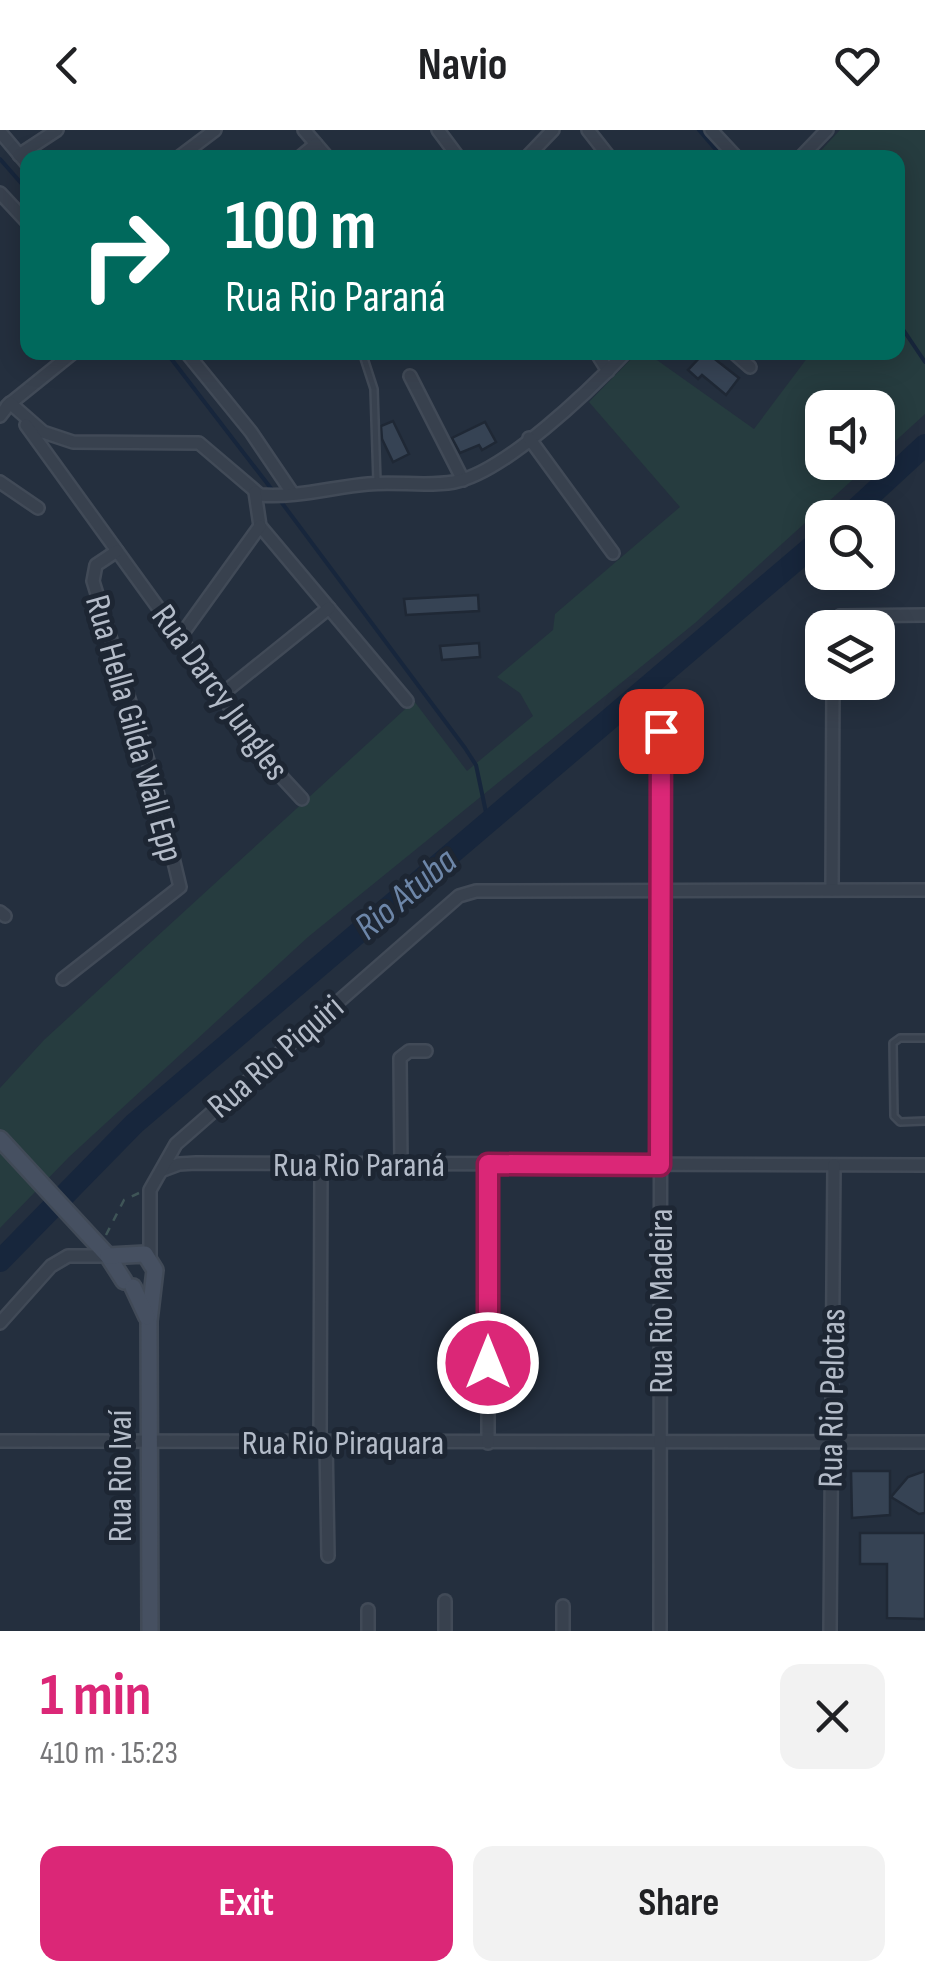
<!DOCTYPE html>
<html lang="en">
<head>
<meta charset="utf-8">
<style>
  :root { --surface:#fff; --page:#f2f2f2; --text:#202124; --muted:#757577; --accent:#db2777 }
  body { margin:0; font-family:"Sofia Sans Condensed",sans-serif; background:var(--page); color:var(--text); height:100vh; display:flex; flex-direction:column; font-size:38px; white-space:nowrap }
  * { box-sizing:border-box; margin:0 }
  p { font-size:32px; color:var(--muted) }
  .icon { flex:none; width:55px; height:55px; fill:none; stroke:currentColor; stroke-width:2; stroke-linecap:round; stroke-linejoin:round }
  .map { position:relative; height:1501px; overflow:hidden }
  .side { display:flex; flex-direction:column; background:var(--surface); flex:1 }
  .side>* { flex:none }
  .top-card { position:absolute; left:20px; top:20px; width:885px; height:210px; border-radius:20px; box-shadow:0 5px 25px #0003; background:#00695c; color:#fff; overflow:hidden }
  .fabs { position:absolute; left:805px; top:260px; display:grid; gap:20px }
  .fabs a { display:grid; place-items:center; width:90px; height:90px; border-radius:20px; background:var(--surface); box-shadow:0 5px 25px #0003; font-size:50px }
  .pin { position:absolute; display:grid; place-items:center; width:85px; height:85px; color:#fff; margin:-42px; border-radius:20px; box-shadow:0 5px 15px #0006 }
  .me { position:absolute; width:110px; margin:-55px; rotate:0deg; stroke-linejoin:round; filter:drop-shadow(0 0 8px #0008) }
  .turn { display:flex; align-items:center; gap:35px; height:210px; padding:0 40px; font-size:45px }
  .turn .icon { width:130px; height:130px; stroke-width:2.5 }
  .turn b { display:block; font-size:70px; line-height:85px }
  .round { display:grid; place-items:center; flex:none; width:105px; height:105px; border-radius:20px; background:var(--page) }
  .head { display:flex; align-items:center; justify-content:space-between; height:170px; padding:0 40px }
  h1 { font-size:60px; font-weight:700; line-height:75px; color:var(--accent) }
  .primary-button { display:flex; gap:20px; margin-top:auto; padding:20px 40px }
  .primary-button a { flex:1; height:115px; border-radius:20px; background:var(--accent); color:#fff; font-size:40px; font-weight:700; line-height:115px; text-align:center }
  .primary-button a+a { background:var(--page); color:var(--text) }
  header { display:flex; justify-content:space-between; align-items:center; height:130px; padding:0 40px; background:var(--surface); font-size:45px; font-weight:700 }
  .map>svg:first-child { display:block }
  .green { fill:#263c3f }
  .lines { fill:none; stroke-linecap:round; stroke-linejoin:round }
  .stream { stroke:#17263c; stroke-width:4 }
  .river { stroke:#17263c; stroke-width:22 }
  .building { fill:#364354; stroke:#1f2835; stroke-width:2.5 }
  .lane-casing { stroke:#414a57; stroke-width:10 }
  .street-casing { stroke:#414a57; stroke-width:16 }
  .secondary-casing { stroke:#414a57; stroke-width:20 }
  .path { stroke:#3f5557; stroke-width:2.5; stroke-dasharray:8 8; stroke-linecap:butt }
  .lane { stroke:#38414e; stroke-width:5 }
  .street { stroke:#38414e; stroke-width:11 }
  .secondary { stroke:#465061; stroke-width:15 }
  .route-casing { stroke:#8e194d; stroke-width:25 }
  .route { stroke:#db2777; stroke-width:18 }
  .labels { text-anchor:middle; stroke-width:10; stroke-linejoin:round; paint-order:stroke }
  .street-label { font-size:35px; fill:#b4bcc9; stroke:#1d2633 }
  .water-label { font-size:38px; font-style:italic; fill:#6d86a8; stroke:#1d2633 }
</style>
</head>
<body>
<header><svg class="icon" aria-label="back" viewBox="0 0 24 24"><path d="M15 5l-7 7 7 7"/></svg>Navio<svg class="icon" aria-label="heart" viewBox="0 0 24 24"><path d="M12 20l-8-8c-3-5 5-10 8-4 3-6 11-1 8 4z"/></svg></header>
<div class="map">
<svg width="925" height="1501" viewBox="0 0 925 1501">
  <rect width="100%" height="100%" fill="#242f3e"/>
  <path class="green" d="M840 0H925V284L878 327V278H822V332L871 333 695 493 308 807 69 1027 0 1098V958L44 910 414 571 467 641 533 586 520 563 497 547 553 500 555 484 680 377 589 272 637 223H647L754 299 811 223 898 222V28L815 27Z"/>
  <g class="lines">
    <g class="stream">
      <path d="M699 0 723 28"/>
      <path d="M0 29 28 61"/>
      <path d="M898 192 925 232"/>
      <path d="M166 222 273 361"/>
      <path d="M279 369 465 618 476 635 488 692"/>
    </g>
    <g class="river">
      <path d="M846 388 925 315"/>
      <path d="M0 1131 135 993 822 408"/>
    </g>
  </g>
  <g class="building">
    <path d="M705 222H722L716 230 739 248 726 265 702 245 698 249 688 240Z"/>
    <path d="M393 291 409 324 393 332 382 309 381 296Z"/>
    <path d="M485 292 496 312 482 320 479 315 460 323 452 308Z"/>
    <path d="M478 465 479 481 406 485 404 469Z"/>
    <path d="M479 513 480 527 442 530 440 516Z"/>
    <path d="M851 1341H890V1385L852 1388Z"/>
    <path d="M925 1341V1383L919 1384 891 1367 908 1347Z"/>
    <path d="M860 1403H925V1489L887 1488V1434H860Z"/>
  </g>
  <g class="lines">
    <g class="lane-casing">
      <g id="lane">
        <path d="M362 222 374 259 377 352"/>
        <path d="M925 908H900L893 913 894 986 900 992 925 991"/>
      </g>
    </g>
    <g class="street-casing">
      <g id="street">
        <path d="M304 0 328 28"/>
        <path d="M438 0 459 28"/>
        <path d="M588 0 610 28"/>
        <path d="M711 0 737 28"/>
        <path d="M0 2 28 35"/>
        <path d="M19 25 57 0"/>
        <path d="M178 28 215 0"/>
        <path d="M299 28 316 14"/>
        <path d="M526 28 553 0"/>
        <path d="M800 28 827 0"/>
        <path d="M0 63 28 93"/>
        <path d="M186 222 251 302 293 364"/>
        <path d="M596 222 608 241"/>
        <path d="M733 222 750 237"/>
        <path d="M410 246 463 350"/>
        <path d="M7 276 74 222"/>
        <path d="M0 286 10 273 43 302 73 312 199 313 260 365C296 368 333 357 368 354 397 351 425 357 454 352 504 343 590 260 626 222"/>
        <path d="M26 295 277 642 302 669"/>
        <path d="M529 308 613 423"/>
        <path d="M0 352 38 378"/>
        <path d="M255 362 260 396 407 571"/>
        <path d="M834 498 840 486 925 485"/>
        <path d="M180 507 260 396"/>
        <path d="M221 565 329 478"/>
        <path d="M832 760 833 552"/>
        <path d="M0 782 5 786"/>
        <path d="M63 849 180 757 156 657 93 451 96 435 117 421"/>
        <path d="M401 1034 400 928 409 921H426"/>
        <path d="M163 1040 179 1034 196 1033 925 1035"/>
        <path d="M150 1128V1060L176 1014 459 766 476 761 925 760"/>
        <path d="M0 1193 51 1136 68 1126H108"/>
        <path d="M0 1311 925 1312"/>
        <path d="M320 1311 321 1034"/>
        <path d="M326 1311 328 1426"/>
        <path d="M488 1313V1034"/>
        <path d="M368 1480V1501"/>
        <path d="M445 1501V1471"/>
        <path d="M563 1501V1476"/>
        <path d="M660 1501 661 601"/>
        <path d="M830 1501 834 1035"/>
      </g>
    </g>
    <g class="secondary-casing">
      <g id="secondary">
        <path d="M0 1009 108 1126 124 1151"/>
        <path d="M108 1126 145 1124 155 1140 149 1191 150 1501"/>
        <path d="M133 1157 147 1187"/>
      </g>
    </g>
    <path class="path" d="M106 1105 124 1070 139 1063"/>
    <use href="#lane" class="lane"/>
    <use href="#street" class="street"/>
    <use href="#secondary" class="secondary"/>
  </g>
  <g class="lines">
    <g class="route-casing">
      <path id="route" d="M488 1233V1034L660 1035 661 601"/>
    </g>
    <use href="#route" class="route"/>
  </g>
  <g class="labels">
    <g class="street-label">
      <text transform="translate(221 562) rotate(54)" y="12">Rua Darcy Jungles</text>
      <text transform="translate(135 598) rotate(74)" y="12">Rua Hella Gilda Wall Epp</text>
      <text transform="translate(275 926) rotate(-41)" y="12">Rua Rio Piquiri</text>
      <text x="359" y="1046">Rua Rio Paraná</text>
      <text transform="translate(660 1171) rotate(-90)" y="12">Rua Rio Madeira</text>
      <text transform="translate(831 1268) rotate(-89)" y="12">Rua Rio Pelotas</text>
      <text x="343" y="1324">Rua Rio Piraquara</text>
      <text transform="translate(119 1346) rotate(-90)" y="12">Rua Rio Ivaí</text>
    </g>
    <g class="water-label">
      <text transform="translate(405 763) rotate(-40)" y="13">Rio Atuba</text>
    </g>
  </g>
</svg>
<div class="fabs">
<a><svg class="icon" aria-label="sound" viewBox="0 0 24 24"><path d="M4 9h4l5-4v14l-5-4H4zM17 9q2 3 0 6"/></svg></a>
<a><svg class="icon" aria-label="search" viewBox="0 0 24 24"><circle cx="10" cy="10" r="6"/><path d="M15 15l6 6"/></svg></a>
<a><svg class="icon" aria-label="layers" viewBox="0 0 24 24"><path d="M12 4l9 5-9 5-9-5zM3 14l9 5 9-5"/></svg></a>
</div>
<div class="pin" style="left:661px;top:601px;background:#d93025"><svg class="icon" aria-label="arrive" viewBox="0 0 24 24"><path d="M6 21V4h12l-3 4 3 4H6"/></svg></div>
<svg class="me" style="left:488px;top:1233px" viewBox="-20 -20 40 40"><circle r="17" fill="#db2777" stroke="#fff" stroke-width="3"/><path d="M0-11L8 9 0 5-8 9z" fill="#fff"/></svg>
<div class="top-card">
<div class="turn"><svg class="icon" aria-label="right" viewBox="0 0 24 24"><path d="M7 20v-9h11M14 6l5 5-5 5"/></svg><div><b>100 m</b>Rua Rio Paraná</div></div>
</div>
</div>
<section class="side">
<div class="head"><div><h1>1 min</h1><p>410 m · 15:23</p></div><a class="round"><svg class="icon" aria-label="close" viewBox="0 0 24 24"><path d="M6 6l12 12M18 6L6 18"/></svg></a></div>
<div class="primary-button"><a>Exit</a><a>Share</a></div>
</section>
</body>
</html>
